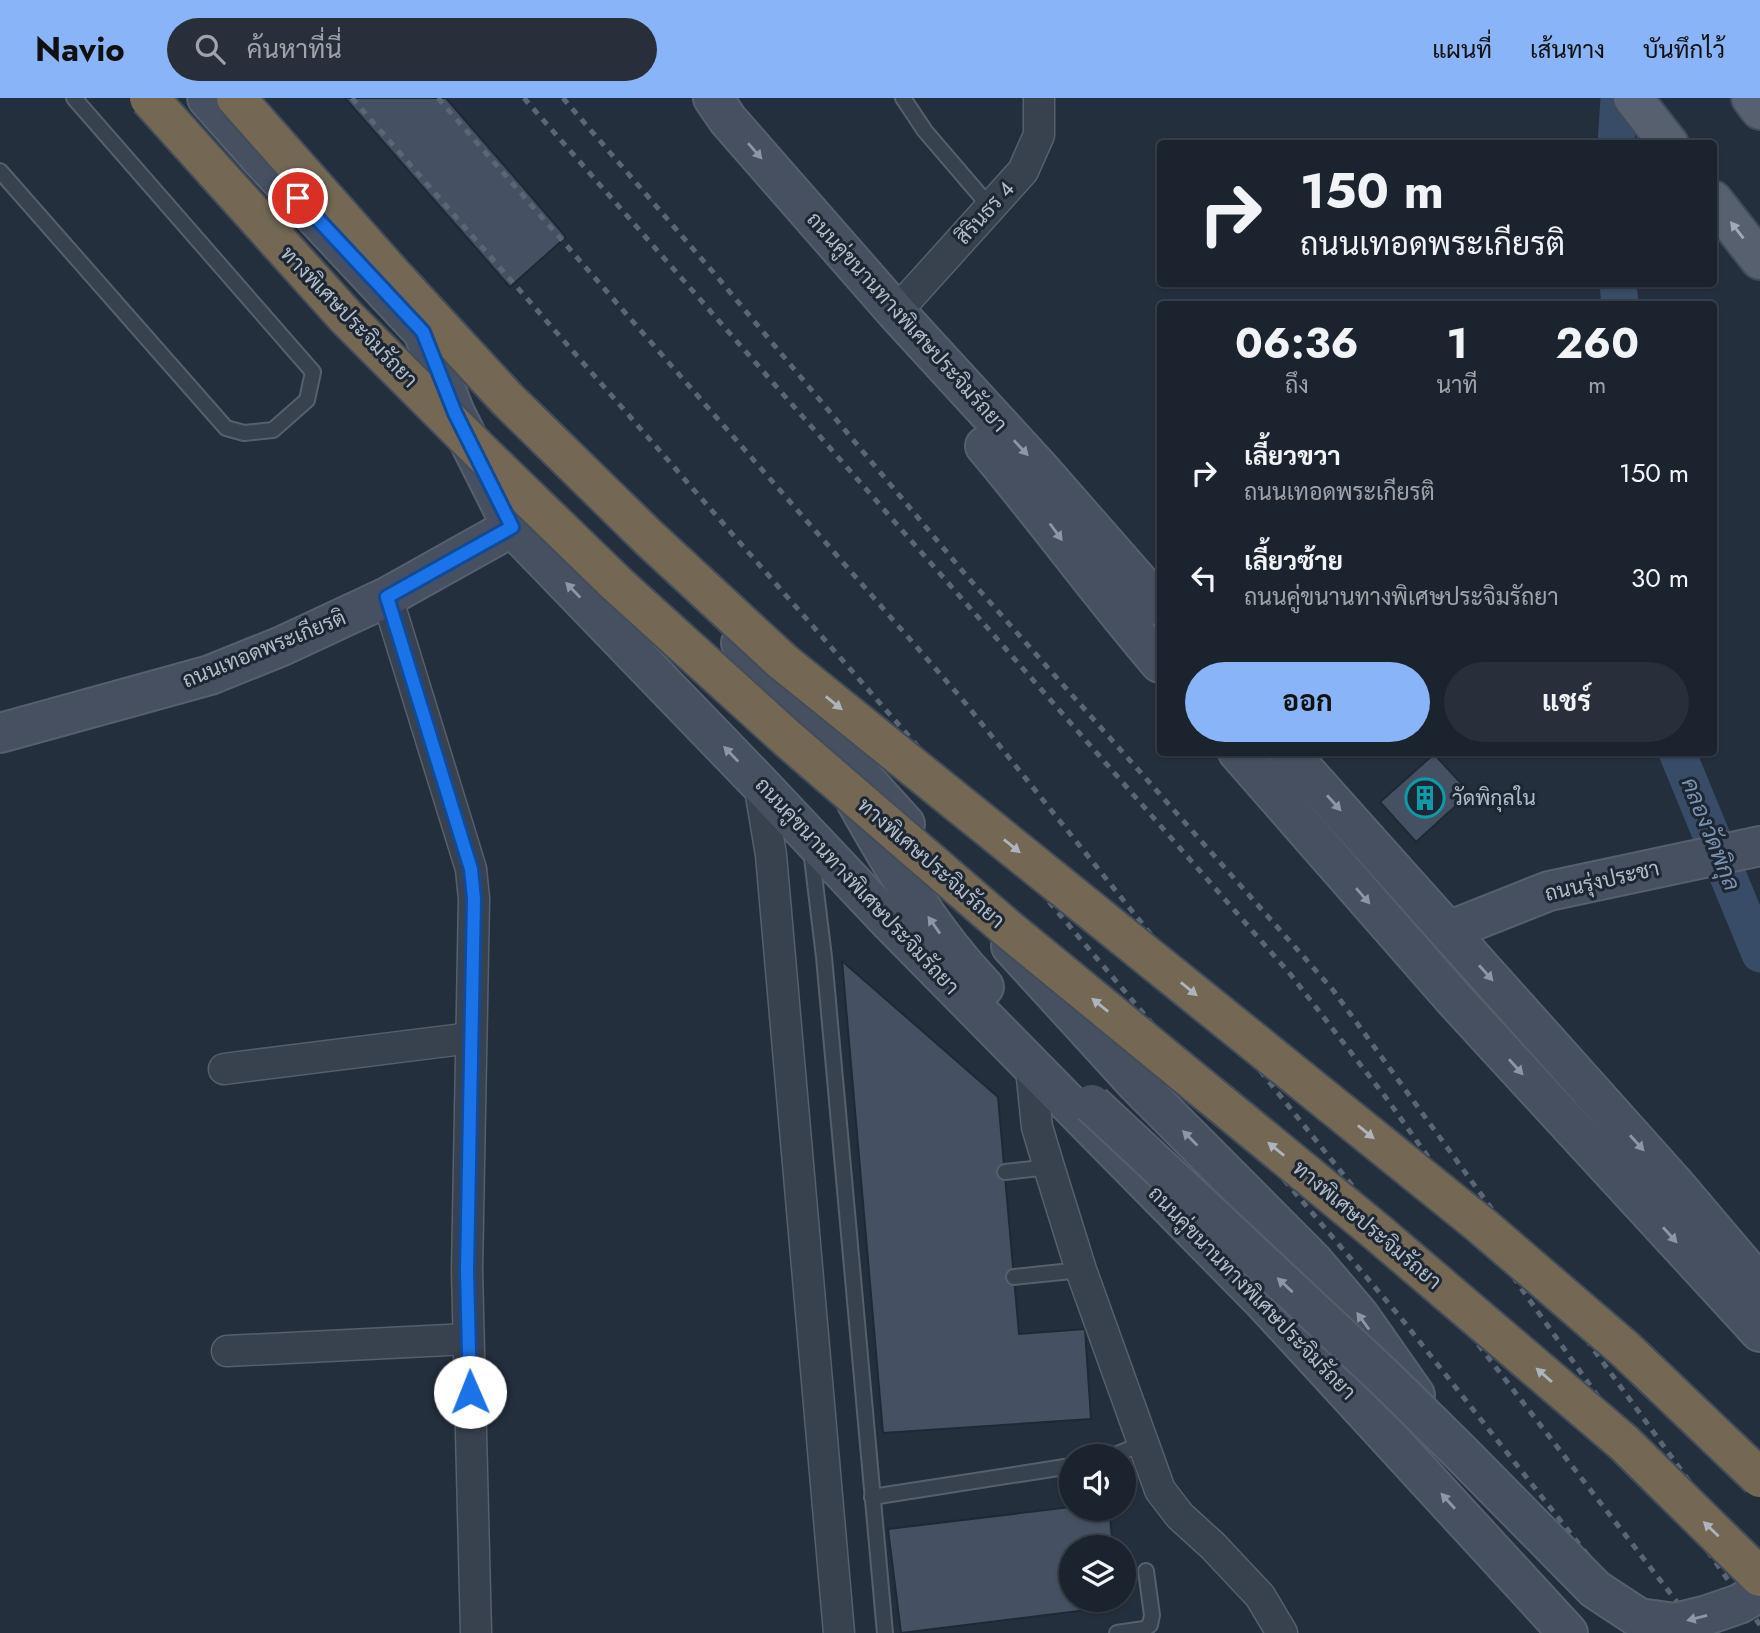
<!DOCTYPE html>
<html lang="th">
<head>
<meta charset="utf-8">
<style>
  :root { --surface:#1b232e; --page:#282f3a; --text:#f1f3f6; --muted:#a0a4aa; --line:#39404a; --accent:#8ab4f8 }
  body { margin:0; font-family:Jost,Sarabun,sans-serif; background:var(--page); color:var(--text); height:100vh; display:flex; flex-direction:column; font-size:26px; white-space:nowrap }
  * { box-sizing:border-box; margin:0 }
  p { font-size:23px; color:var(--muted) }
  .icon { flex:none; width:38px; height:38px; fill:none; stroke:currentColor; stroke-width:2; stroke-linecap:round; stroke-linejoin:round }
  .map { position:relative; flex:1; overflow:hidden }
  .side { position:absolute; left:1157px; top:203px; width:560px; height:455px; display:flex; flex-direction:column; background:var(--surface); border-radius:7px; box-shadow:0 2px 5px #0004,0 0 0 2px var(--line) }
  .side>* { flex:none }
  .hud { position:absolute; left:1157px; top:42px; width:560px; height:147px; border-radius:7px; box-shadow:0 2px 5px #0004,0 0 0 2px var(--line); background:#1b232e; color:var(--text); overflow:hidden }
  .buttons { position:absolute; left:1059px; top:1346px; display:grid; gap:14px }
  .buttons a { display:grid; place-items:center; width:77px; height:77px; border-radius:50%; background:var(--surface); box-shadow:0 2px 5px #0004,0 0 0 2px var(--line); font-size:35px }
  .pin { position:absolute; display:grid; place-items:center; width:60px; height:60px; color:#fff; margin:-30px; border:4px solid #fff; border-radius:50%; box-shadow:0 2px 7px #0007 }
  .me { position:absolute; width:77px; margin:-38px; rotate:359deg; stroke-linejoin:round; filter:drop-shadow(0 0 5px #0008) }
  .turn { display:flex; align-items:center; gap:24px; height:147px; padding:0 28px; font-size:32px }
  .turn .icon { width:91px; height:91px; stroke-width:2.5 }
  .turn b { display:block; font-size:49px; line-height:60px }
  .eta { display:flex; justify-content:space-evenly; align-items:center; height:119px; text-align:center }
  .eta b { font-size:42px; font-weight:700; line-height:49px }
  .cta { display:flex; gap:14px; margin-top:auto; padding:14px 28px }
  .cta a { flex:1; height:80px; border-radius:42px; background:var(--accent); color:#111; font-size:28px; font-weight:700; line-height:80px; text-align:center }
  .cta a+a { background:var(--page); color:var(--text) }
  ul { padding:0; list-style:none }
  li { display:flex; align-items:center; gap:21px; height:105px; padding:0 28px }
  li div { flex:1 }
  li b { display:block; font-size:26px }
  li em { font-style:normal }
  header { display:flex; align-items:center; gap:42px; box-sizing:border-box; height:98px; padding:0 35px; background:var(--accent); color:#111 }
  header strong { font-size:33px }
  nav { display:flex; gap:38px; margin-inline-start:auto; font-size:24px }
  .search { width:490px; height:63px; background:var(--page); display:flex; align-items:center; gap:18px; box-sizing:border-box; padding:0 24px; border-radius:38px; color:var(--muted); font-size:26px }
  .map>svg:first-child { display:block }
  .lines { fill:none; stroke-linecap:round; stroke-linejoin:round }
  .canal { stroke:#394c67; stroke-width:37 }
  .building { fill:#455162; stroke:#1f2835; stroke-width:2 }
  .lane-casing { stroke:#565f6c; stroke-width:18 }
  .street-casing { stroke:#565f6c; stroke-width:33 }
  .secondary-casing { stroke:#565f6c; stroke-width:42 }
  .primary-casing { stroke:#414a57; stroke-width:42 }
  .lane { stroke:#38414e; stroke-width:14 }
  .street { stroke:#38414e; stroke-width:30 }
  .secondary { stroke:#465061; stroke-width:38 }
  .primary { stroke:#56606e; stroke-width:38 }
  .rail { stroke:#5a6575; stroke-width:5; stroke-dasharray:7 7; stroke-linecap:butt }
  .secondary-bridge-casing { stroke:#565f6c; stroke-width:42; stroke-linecap:butt }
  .highway-bridge-casing { stroke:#434c59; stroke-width:42; stroke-linecap:butt }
  .secondary-bridge { stroke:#465061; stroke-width:38 }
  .highway-bridge { stroke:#746855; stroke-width:38 }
  .oneway { fill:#8e96a5 }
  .oneway2 { fill:#a1aab7 }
  .oneway3 { fill:#aeb4bd }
  .route-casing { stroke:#114b97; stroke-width:18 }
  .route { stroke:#1a73e8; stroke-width:12 }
  .labels { text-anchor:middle; stroke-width:6; stroke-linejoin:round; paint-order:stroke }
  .street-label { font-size:21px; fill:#b4bcc9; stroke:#1d2633 }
  .poi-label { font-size:21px; fill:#b4bcc9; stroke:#1d2633; text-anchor:start }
  .water-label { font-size:23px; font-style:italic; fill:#7c92b1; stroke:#1d2633 }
</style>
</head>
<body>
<header>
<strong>Navio</strong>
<div class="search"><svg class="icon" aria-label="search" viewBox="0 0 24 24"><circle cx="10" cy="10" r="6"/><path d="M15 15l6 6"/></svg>ค้นหาที่นี่</div>
<nav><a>แผนที่</a><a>เส้นทาง</a><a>บันทึกไว้</a></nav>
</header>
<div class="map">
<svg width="1760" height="1535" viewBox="0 0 1760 1535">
  <rect width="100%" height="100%" fill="#242f3e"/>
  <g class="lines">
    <g class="canal">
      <path d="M1616 46 1619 0"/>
      <path d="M1618 186 1620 206"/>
      <path d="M1677 654 1760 856"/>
    </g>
  </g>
  <g class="building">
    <path d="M345 0H446L566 139 510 189Z"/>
    <path d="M1434 656 1470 695 1416 744 1380 704Z"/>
    <path d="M842 863 998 999 1019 1236 1085 1231 1091 1321 883 1335Z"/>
    <path d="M1071 1409 1109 1410 1113 1449H1071V1502H1119L1120 1508 901 1535 888 1431Z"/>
  </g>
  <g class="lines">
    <g class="lane-casing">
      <g id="lane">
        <path d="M903 0 925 33 991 110"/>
        <path d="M0 73 226 330 244 335 273 332 307 302 313 274 74 0"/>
        <path d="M811 752 824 859 885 1535"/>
        <path d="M1005 1074 1049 1069"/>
        <path d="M1014 1179 1081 1172"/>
        <path d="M1112 1358 1142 1346"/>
        <path d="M872 1399 1071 1368"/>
        <path d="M1117 1535 1144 1531 1150 1527 1152 1517 1146 1473"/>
      </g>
    </g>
    <g class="street-casing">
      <g id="street">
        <path d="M896 214 1023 73 1039 37V0"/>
        <path d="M387 499 471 771 474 801 467 1173 476 1535"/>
        <path d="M759 685 771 757 839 1535"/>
        <path d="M1031 970 1037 1029 1049 1069 1081 1172 1160 1392 1180 1418 1213 1448 1260 1498 1282 1535"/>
        <path d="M224 971 471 940"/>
        <path d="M227 1253 468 1241"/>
      </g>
    </g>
    <g class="secondary-casing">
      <g id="secondary">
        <path d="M207 0 262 62 423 234 455 315 512 429 759 685 890 824 1264 1204 1568 1535"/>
        <path d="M713 0 728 22 896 214 1039 370 1160 508"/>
        <path d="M985 348C1045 419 1099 494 1160 565"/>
        <path d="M741 545 905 726"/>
        <path d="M0 635 210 577 282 548 387 499 512 429"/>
        <path d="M1238 654 1454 901 1760 1234"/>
        <path d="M1288 654 1677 1089 1760 1187"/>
        <path d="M856 703C892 768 933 835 984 889"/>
        <path d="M1448 833 1549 793 1760 748"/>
        <path d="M1011 848 1136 985 1313 1163 1359 1217 1415 1297"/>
      </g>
    </g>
    <g class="primary-casing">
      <g id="primary">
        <path d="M1633 0 1669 46"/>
        <path d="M1751 0 1760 12"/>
        <path d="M1713 102 1760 162"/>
      </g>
    </g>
    <use href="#lane" class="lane"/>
    <use href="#street" class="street"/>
    <use href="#secondary" class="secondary"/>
    <use href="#primary" class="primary"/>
    <g class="rail">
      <path d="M352 0 913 643 1401 1220 1649 1535"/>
      <path d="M438 0 962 601 1440 1197 1701 1535"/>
      <path d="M524 0 1291 877 1387 1001 1760 1527"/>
      <path d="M563 0 719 181 965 476 1333 892 1760 1481"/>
    </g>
    <g class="secondary-bridge-casing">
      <path id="secondary-bridge" d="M1092 1006 1385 1280 1461 1355 1595 1491 1639 1520 1675 1525 1704 1518 1739 1506 1760 1494"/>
    </g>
    <g class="highway-bridge-casing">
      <g id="highway-bridge">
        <path d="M149 0 346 219 483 356 618 487 788 641 1008 831 1377 1134 1624 1345 1760 1479"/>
        <path d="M236 0 391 175 507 301 649 440 782 563 1482 1128 1626 1252 1760 1380"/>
      </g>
    </g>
    <use href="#secondary-bridge" class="secondary-bridge"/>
    <use href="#highway-bridge" class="highway-bridge"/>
  </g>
  <defs><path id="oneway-solid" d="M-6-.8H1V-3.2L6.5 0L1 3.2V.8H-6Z" transform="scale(1.75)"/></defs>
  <g class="oneway">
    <use href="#oneway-solid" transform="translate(755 53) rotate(49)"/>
    <use href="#oneway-solid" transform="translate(1021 350) rotate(47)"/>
    <use href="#oneway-solid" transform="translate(1056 434) rotate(54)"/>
    <use href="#oneway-solid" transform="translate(573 492) rotate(-134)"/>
    <use href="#oneway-solid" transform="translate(731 656) rotate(-134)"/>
    <use href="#oneway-solid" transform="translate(1334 705) rotate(48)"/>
    <use href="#oneway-solid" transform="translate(1363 798) rotate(49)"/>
    <use href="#oneway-solid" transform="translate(934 827) rotate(-125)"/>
    <use href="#oneway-solid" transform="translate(1486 875) rotate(48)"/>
    <use href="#oneway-solid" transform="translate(1516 969) rotate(48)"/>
    <use href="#oneway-solid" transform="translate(1190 1040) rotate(-135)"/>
    <use href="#oneway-solid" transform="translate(1637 1045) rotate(48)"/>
    <use href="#oneway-solid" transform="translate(1670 1137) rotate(48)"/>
    <use href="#oneway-solid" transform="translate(1285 1187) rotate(-137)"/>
    <use href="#oneway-solid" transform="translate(1363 1223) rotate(-126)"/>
    <use href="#oneway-solid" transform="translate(1448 1403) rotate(-132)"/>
    <use href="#oneway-solid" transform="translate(1697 1520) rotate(166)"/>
  </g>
  <use class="oneway2" href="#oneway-solid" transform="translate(1737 132) rotate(-128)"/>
  <g class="oneway3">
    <use href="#oneway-solid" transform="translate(834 605) rotate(39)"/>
    <use href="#oneway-solid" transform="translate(1012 748) rotate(39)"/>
    <use href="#oneway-solid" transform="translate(1189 891) rotate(39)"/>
    <use href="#oneway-solid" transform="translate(1100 907) rotate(-141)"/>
    <use href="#oneway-solid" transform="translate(1366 1034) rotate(39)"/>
    <use href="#oneway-solid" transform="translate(1276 1051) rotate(-141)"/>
    <use href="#oneway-solid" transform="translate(1544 1277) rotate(-139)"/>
    <use href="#oneway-solid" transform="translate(1711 1431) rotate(-136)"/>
  </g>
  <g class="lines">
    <g class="route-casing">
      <path id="route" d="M298 100 423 234 455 315 512 429 387 499 471 771 474 801 467 1173 470 1294"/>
    </g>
    <use href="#route" class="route"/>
  </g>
  <defs>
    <g id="building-ring" transform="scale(2.0125)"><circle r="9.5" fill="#1d2633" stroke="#0f9aa8" stroke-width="1.5"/><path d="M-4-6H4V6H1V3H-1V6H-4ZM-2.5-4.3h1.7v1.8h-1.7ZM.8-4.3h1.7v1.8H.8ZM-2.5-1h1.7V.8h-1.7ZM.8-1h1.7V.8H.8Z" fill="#0f9aa8"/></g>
  </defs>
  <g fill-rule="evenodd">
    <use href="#building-ring" x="1425" y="700"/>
  </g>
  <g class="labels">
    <g class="street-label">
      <text transform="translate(985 115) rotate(-48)" y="7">สิรินธร 4</text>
      <text transform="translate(349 219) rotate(46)" y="7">ทางพิเศษประจิมรัถยา</text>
      <text transform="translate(907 224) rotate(48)" y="7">ถนนคู่ขนานทางพิเศษประจิมรัถยา</text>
      <text transform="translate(264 551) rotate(-22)" y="7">ถนนเทอดพระเกียรติ</text>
      <text transform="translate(931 765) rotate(41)" y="7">ทางพิเศษประจิมรัถยา</text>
      <text transform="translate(1602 783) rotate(-13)" y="7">ถนนรุ่งประชา</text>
      <text transform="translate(857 788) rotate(47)" y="7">ถนนคู่ขนานทางพิเศษประจิมรัถยา</text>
      <text transform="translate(1367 1127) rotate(40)" y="7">ทางพิเศษประจิมรัถยา</text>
      <text transform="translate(1252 1195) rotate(46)" y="7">ถนนคู่ขนานทางพิเศษประจิมรัถยา</text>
    </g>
    <g class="poi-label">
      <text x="1452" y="707">วัดพิกุลใน</text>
    </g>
    <g class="water-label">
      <text transform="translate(1711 736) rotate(68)" y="8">คลองวัดพิกุล</text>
    </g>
  </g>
</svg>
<div class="buttons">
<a><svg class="icon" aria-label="sound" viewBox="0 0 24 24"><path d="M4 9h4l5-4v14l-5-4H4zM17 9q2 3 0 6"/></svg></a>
<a><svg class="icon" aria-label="layers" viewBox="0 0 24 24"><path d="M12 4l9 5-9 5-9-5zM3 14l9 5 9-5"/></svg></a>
</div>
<div class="pin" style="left:298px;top:100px;background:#d93025"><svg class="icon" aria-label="arrive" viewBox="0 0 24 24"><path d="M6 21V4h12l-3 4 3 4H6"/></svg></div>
<svg class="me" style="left:470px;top:1294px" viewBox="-20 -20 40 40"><circle r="19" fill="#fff"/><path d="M0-13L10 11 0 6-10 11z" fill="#1a73e8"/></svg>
<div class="hud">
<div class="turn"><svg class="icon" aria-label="right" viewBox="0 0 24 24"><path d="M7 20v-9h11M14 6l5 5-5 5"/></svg><div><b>150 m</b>ถนนเทอดพระเกียรติ</div></div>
</div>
<section class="side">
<div class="eta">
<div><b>06:36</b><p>ถึง</p></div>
<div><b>1</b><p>นาที</p></div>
<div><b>260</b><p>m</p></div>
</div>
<ul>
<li><svg class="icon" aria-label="right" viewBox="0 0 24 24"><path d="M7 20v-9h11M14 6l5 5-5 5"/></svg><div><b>เลี้ยวขวา</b><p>ถนนเทอดพระเกียรติ</p></div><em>150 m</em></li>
<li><svg class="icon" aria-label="left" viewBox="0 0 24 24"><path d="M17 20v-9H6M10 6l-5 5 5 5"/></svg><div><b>เลี้ยวซ้าย</b><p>ถนนคู่ขนานทางพิเศษประจิมรัถยา</p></div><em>30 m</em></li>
</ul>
<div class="cta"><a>ออก</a><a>แชร์</a></div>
</section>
</div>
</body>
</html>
